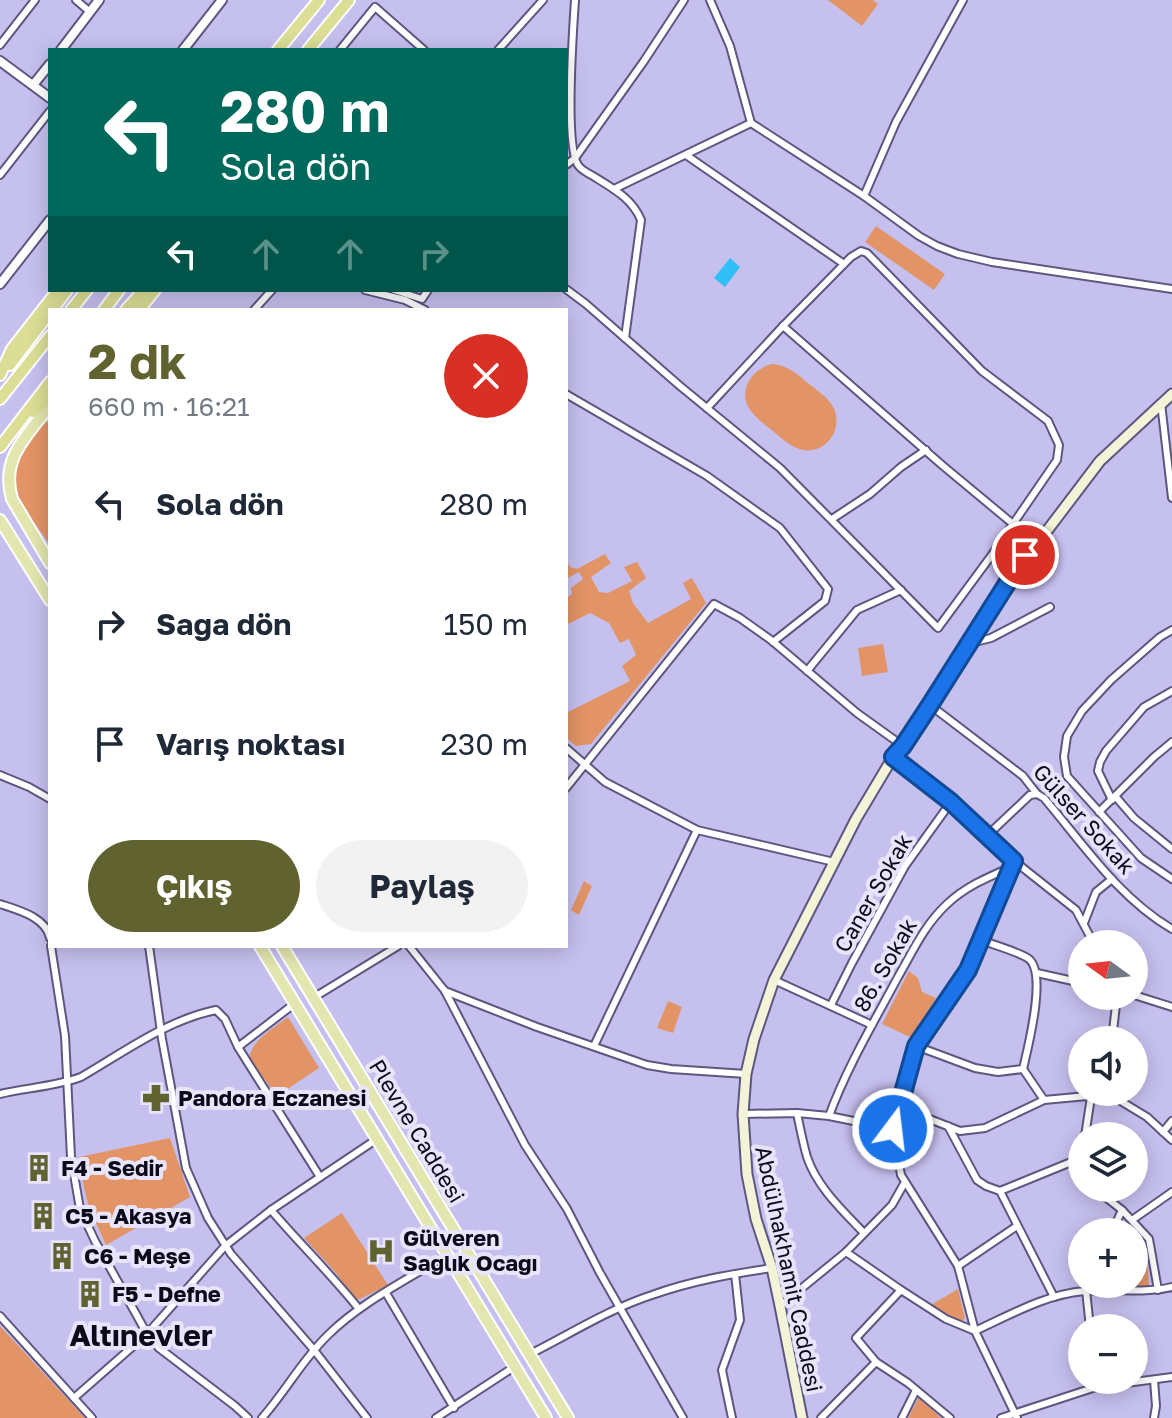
<!DOCTYPE html>
<html lang="tr">
<head>
<meta charset="utf-8">
<style>
  :root { --surface:#fff; --page:#f2f2f3; --text:#1f2937; --muted:#747a83; --accent:#60622f }
  body { margin:0; font-family:"Golos Text",sans-serif; background:var(--page); color:var(--text); height:100vh; display:flex; flex-direction:column; font-size:30px; white-space:nowrap }
  * { box-sizing:border-box; margin:0 }
  p { font-size:26px; color:var(--muted) }
  .icon { flex:none; width:44px; height:44px; fill:none; stroke:currentColor; stroke-width:2; stroke-linecap:round; stroke-linejoin:round }
  .map { position:relative; flex:1; overflow:hidden }
  .drawer { position:absolute; left:48px; top:308px; width:520px; height:640px; display:flex; flex-direction:column; background:var(--surface); border-radius:0px; box-shadow:0 4px 20px #0003 }
  .drawer>* { flex:none }
  .guide { position:absolute; left:48px; top:48px; width:520px; height:244px; border-radius:0px; box-shadow:0 4px 20px #0003; background:#00695c; color:#fff; overflow:hidden }
  .needle { width:52px; rotate:285deg }
  .controls { position:absolute; left:1068px; top:930px; display:grid; gap:16px }
  .controls a { display:grid; place-items:center; width:80px; height:80px; border-radius:50%; background:var(--surface); box-shadow:0 4px 20px #0003; font-size:40px }
  .pin { position:absolute; display:grid; place-items:center; width:68px; height:68px; color:#fff; margin:-34px; border:4px solid #fff; border-radius:50%; box-shadow:0 2px 8px #0007 }
  .me { position:absolute; width:88px; margin:-44px; rotate:15deg; stroke-linejoin:round; filter:drop-shadow(0 0 6px #0008) }
  .turn { display:flex; align-items:center; gap:28px; height:168px; padding:0 40px; font-size:36px }
  .turn .icon { width:104px; height:104px; stroke-width:2.5 }
  .turn b { display:block; font-size:56px; line-height:68px }
  .lanes { display:flex; align-items:center; height:76px; padding:0 40px; background:#0003; justify-content:center; gap:40px; direction:ltr }
  .lanes .off { opacity:.35 }
  .round { display:grid; place-items:center; flex:none; width:84px; height:84px; border-radius:42px; background:var(--page) }
  .headline { display:flex; align-items:center; justify-content:space-between; height:136px; padding:0 40px }
  h1 { font-size:48px; font-weight:700; line-height:60px; color:var(--accent) }
  .primary-button { display:flex; gap:16px; margin-top:auto; padding:16px 40px }
  .primary-button a { flex:1; height:92px; border-radius:48px; background:var(--accent); color:#fff; font-size:32px; font-weight:700; line-height:92px; text-align:center }
  .primary-button a+a { background:var(--page); color:var(--text) }
  ul { padding:0; list-style:none }
  li { display:flex; align-items:center; gap:24px; height:120px; padding:0 40px }
  li div { flex:1 }
  li b { display:block; font-size:30px }
  li em { font-style:normal }
  .map>svg:first-child { display:block }
  .green { fill:#e29466 }
  .water { fill:#32bff7 }
  .lines { fill:none; stroke-linecap:round; stroke-linejoin:round }
  .minor-casing { stroke:#5d5780; stroke-width:10 }
  .tertiary-casing { stroke:#5d5780; stroke-width:12 }
  .secondary-casing { stroke:#5d5780; stroke-width:13 }
  .primary-casing { stroke:#fff; stroke-width:14 }
  .trunk-casing { stroke:#fff; stroke-width:14 }
  .minor { stroke:#fff; stroke-width:6 }
  .tertiary { stroke:#fff; stroke-width:8 }
  .secondary { stroke:#f2f3d7; stroke-width:9 }
  .primary { stroke:#e4e6af; stroke-width:10 }
  .trunk { stroke:#dbde94; stroke-width:10 }
  .route-casing { stroke:#114b97; stroke-width:20 }
  .route { stroke:#1a73e8; stroke-width:14 }
  .labels { text-anchor:middle; stroke-width:8; stroke-linejoin:round; paint-order:stroke }
  .street-label { font-size:22px; fill:#0c0918; stroke:#e7e4fc }
  .poi-label { font-size:22px; font-weight:bold; fill:#0c0918; stroke:#e7e4fc; text-anchor:start }
  .district-label { font-size:30px; font-weight:bold; fill:#0c0918; stroke:#e7e4fc }
</style>
</head>
<body>
<div class="map">
<svg width="1172" height="1418" viewBox="0 0 1172 1418">
  <rect width="100%" height="100%" fill="#c6c0ef"/>
  <g class="green">
    <path d="M828 0H873L878 4 862 26Z"/>
    <path d="M876 226 945 274 934 290 865 242Z"/>
    <path d="M772 364C788 365 797 374 809 384 817 390 826 396 832 405 841 419 836 439 821 447 802 457 787 443 773 431 765 425 756 418 750 410 737 390 752 369 772 364Z"/>
    <path d="M46 421 50 425V541L48 542C33 520 0 483 15 455 21 444 37 431 46 421Z"/>
    <path d="M605 554 611 563 591 577 599 592 608 593 632 581 624 567 637 562 646 578 629 591 633 603 648 623 691 599 683 583 692 578 706 603 591 744 576 746 566 738V713L630 681 622 666 636 655 629 639 620 643 609 623 590 613 566 625V598L572 594 571 588 583 579 579 572 566 579V560L570 567 577 569Z"/>
    <path d="M883 644 888 672 862 676 858 648Z"/>
    <path d="M584 881 592 886 579 915 571 910Z"/>
    <path d="M909 971 918 978 922 992 936 998 912 1038 882 1024Z"/>
    <path d="M668 1001 682 1007 673 1033 657 1028Z"/>
    <path d="M288 1017 319 1068 277 1096 249 1059C251 1040 274 1028 288 1017Z"/>
    <path d="M170 1138 190 1197 106 1245 89 1208 84 1188 79 1157Z"/>
    <path d="M342 1213 388 1285 356 1301 336 1273 304 1238Z"/>
    <path d="M1134 1240 1147 1259 1149 1285 1147 1287 1096 1286V1284H1134Z"/>
    <path d="M958 1289 965 1318 962 1321 948 1317 931 1305Z"/>
    <path d="M0 1326 85 1418H0Z"/>
    <path d="M919 1397 941 1418H908Z"/>
  </g>
  <path class="water" d="M730 258 740 267 725 287 714 278Z"/>
  <g class="lines">
    <g class="minor-casing">
      <g id="minor">
        <path d="M76 0 90 12"/>
        <path d="M575 0C573 29 565 146 578 165 581 170 588 173 593 176 612 188 632 198 641 220L625 338"/>
        <path d="M0 45 35 0"/>
        <path d="M340 50 375 7 424 50"/>
        <path d="M498 50 543 0"/>
        <path d="M751 123 864 196 919 236 937 246 958 254 992 262 1172 289"/>
        <path d="M686 155 844 264"/>
        <path d="M566 165 575 158 644 61 684 0"/>
        <path d="M0 175 50 111"/>
        <path d="M614 189 751 123 730 46 710 0"/>
        <path d="M864 196 896 122 963 0"/>
        <path d="M566 289 586 304 680 386 780 468 938 628 994 552 1025 555"/>
        <path d="M365 290 405 300 425 310"/>
        <path d="M394 290 422 299 428 290"/>
        <path d="M254 310 272 290"/>
        <path d="M783 326 851 257 861 251 867 253 982 371 1048 421 1059 445 1057 460 1013 524"/>
        <path d="M566 394 707 476 780 528 828 589 825 601 773 642"/>
        <path d="M1161 403 1172 498"/>
        <path d="M707 408 783 326 942 465 1013 524 994 552"/>
        <path d="M832 519 870 494 901 467 926 450"/>
        <path d="M1172 630 1160 637 1111 680 1082 711 1067 736 1064 757 1067 776 1141 858 1172 879"/>
        <path d="M971 643 991 638 1050 607"/>
        <path d="M807 671 857 610 901 590"/>
        <path d="M930 705 1023 776 1037 794 1044 798C1083 844 1119 898 1172 929"/>
        <path d="M566 748 605 782 697 830 834 862"/>
        <path d="M893 757 951 802 1023 868 1076 910 1094 944"/>
        <path d="M0 775 29 787 50 799"/>
        <path d="M566 788 714 604 740 618 771 640 857 713 903 746"/>
        <path d="M1115 796 1134 818 1172 849"/>
        <path d="M1112 800 1098 771 1100 762 1106 751 1144 707 1172 691"/>
        <path d="M1099 812 1154 757 1172 742"/>
        <path d="M991 838 992 831 1030 795 1037 794"/>
        <path d="M1014 861 968 970 916 1046 893 1129 901 1175 958 1266 975 1331 1017 1418"/>
        <path d="M0 904C18 910 46 917 50 938"/>
        <path d="M1084 923 1096 892 1112 879"/>
        <path d="M981 940C991 944 1022 953 1029 959 1047 974 1028 1047 1023 1069"/>
        <path d="M51 946 65 1036 71 1157 80 1209 95 1241 136 1314 147 1334 159 1348 235 1406 248 1418"/>
        <path d="M149 946 162 1039 186 1168 208 1218 231 1254 314 1350 367 1418"/>
        <path d="M409 946 445 991 525 1145 567 1209 600 1273 683 1418"/>
        <path d="M1037 973 1082 983"/>
        <path d="M774 980 872 1025"/>
        <path d="M445 991 537 1027 647 1065 671 1069 746 1074"/>
        <path d="M1134 995 1172 1007"/>
        <path d="M313 998 398 946"/>
        <path d="M831 1005 852 963 905 866 951 802"/>
        <path d="M1112 1040 1117 996"/>
        <path d="M594 1046 697 830"/>
        <path d="M916 1046 975 1068 998 1072 1023 1069 1044 1100 1109 1094"/>
        <path d="M238 1047 294 1004"/>
        <path d="M1109 1092V1094L1147 1117 1172 1140"/>
        <path d="M0 1094C26 1088 57 1086 81 1077 124 1052 167 1020 216 1010L225 1019 238 1047 320 1177"/>
        <path d="M899 1107 960 1131 985 1128 1044 1100"/>
        <path d="M797 1113C800 1128 803 1143 807 1157 817 1187 843 1211 864 1233"/>
        <path d="M743 1114 797 1113 829 1116 893 1129"/>
        <path d="M829 1116C847 1067 874 1022 898 977 913 951 924 926 946 905 965 887 986 878 1009 868"/>
        <path d="M948 1126 977 1180 986 1186 1000 1191 1081 1158"/>
        <path d="M1163 1132 1172 1121"/>
        <path d="M1085 1136 1091 1097"/>
        <path d="M1094 1188 1122 1210 1149 1239 1158 1290"/>
        <path d="M1000 1191 1054 1297"/>
        <path d="M271 1210C300 1244 331 1274 359 1309"/>
        <path d="M1132 1220 1172 1192"/>
        <path d="M1112 1232 1122 1210"/>
        <path d="M846 1252 901 1290"/>
        <path d="M958 1266 1017 1226"/>
        <path d="M1089 1284 1086 1290 1090 1328"/>
        <path d="M386 1293 454 1408"/>
        <path d="M780 1306 846 1252 892 1205 905 1182"/>
        <path d="M0 1316 92 1418"/>
        <path d="M530 1354C570 1334 609 1309 652 1295 691 1281 731 1274 772 1268"/>
        <path d="M876 1362 856 1338 901 1290 946 1319 975 1331C1010 1315 1046 1294 1085 1291 1114 1288 1143 1294 1172 1287"/>
        <path d="M74 1398 147 1334 225 1246 271 1210 377 1139"/>
        <path d="M262 1418C286 1391 302 1360 328 1335 360 1303 408 1279 447 1255"/>
        <path d="M436 1418 514 1367"/>
        <path d="M732 1418 722 1370 740 1320 735 1274"/>
        <path d="M821 1418 876 1362 908 1383 950 1418"/>
        <path d="M902 1418 916 1390"/>
        <path d="M1001 1418 1096 1387 1172 1377"/>
        <path d="M1154 1418 1156 1406 1154 1380"/>
      </g>
    </g>
    <g class="tertiary-casing">
      <g id="tertiary">
        <path d="M61 50 99 0"/>
        <path d="M183 50 222 0"/>
        <path d="M0 61 50 98"/>
        <path d="M33 85 50 64"/>
        <path d="M0 284 50 220"/>
      </g>
    </g>
    <g class="secondary-casing">
      <path id="secondary" d="M802 1418 780 1306 772 1268 756 1219 747 1174 743 1114 746 1074 754 1039 774 980 856 819 893 757 903 746 930 705 1025 555 1037 544 1100 461 1172 394"/>
    </g>
    <g class="primary-casing">
      <g id="primary">
        <path d="M50 405C27 436 0 458 12 499L50 563"/>
        <path d="M0 520 50 600"/>
        <path d="M260 946 546 1418"/>
        <path d="M282 946 568 1418"/>
      </g>
    </g>
    <g class="trunk-casing">
      <g id="trunk">
        <path d="M278 50 319 0"/>
        <path d="M308 50 349 0"/>
        <path d="M52 310 67 290"/>
        <path d="M71 310 87 290"/>
        <path d="M104 310 119 290"/>
        <path d="M126 310 144 290"/>
        <path d="M139 310 155 290"/>
        <path d="M10 365 50 312"/>
        <path d="M0 375 12 349 58 290"/>
        <path d="M0 399 50 336"/>
        <path d="M33 412 50 397"/>
        <path d="M0 447 50 382"/>
      </g>
    </g>
    <use href="#minor" class="minor"/>
    <use href="#tertiary" class="tertiary"/>
    <use href="#secondary" class="secondary"/>
    <use href="#primary" class="primary"/>
    <use href="#trunk" class="trunk"/>
  </g>
  <g class="lines">
    <g class="route-casing">
      <path id="route" d="M893 1129 916 1046 968 970 1014 861 951 802 893 757 903 746 930 705 1025 555"/>
    </g>
    <use href="#route" class="route"/>
  </g>
  <defs>
    <g id="pharmacy-bare" transform="scale(2.16)"><path d="M-2-6h4v4h4v4h-4v4h-4v-4h-4v-4h4Z" fill="#60622f" stroke="#e7e4fc" stroke-width="2.5" paint-order="stroke"/></g>
    <g id="building-bare" transform="scale(2.16)"><path d="M-4-6H4V6H1V3H-1V6H-4ZM-2.5-4.3h1.7v1.8h-1.7ZM.8-4.3h1.7v1.8H.8ZM-2.5-1h1.7V.8h-1.7ZM.8-1h1.7V.8H.8Z" fill="#60622f" stroke="#e7e4fc" stroke-width="2.5" paint-order="stroke"/></g>
    <g id="hospital-bare" transform="scale(2.16)"><path d="M-5-5h3v3.5h4V-5h3V5h-3V1.5h-4V5h-3Z" fill="#60622f" stroke="#e7e4fc" stroke-width="2.5" paint-order="stroke"/></g>
  </defs>
  <g fill-rule="evenodd">
    <use href="#pharmacy-bare" x="156" y="1098"/>
    <use href="#building-bare" x="39" y="1168"/>
    <use href="#building-bare" x="43" y="1216"/>
    <use href="#hospital-bare" x="381" y="1251"/>
    <use href="#building-bare" x="62" y="1256"/>
    <use href="#building-bare" x="90" y="1294"/>
  </g>
  <g class="labels">
    <g class="street-label">
      <text transform="translate(1084 819) rotate(48)" y="8">Gülser Sokak</text>
      <text transform="translate(873 893) rotate(-60)" y="8">Caner Sokak</text>
      <text transform="translate(885 965) rotate(-60)" y="8">86. Sokak</text>
      <text transform="translate(417 1131) rotate(59)" y="8">Plevne Caddesi</text>
      <text transform="translate(789 1269) rotate(78)" y="8">Abdülhakhamit Caddesi</text>
    </g>
    <g class="poi-label">
      <text x="178" y="1106">Pandora Eczanesi</text>
      <text x="61" y="1176">F4 - Sedir</text>
      <text x="65" y="1224">C5 - Akasya</text>
      <text x="403" y="1246">Gülveren<tspan x="403" dy="25">Sağlık Ocağı</tspan></text>
      <text x="84" y="1264">C6 - Meşe</text>
      <text x="112" y="1302">F5 - Defne</text>
    </g>
    <g class="district-label">
      <text x="141" y="1346">Altınevler</text>
    </g>
  </g>
</svg>
<div class="controls">
<a><svg class="needle" viewBox="-14 -14 28 28"><path d="M0-13l5 13h-10z" fill="#e53935"/><path d="M0 13l5-13h-10z" fill="#747a83"/></svg></a>
<a><svg class="icon" aria-label="sound" viewBox="0 0 24 24"><path d="M4 9h4l5-4v14l-5-4H4zM17 9q2 3 0 6"/></svg></a>
<a><svg class="icon" aria-label="layers" viewBox="0 0 24 24"><path d="M12 4l9 5-9 5-9-5zM3 14l9 5 9-5"/></svg></a>
<a>+</a>
<a>−</a>
</div>
<div class="pin" style="left:1025px;top:555px;background:#d93025"><svg class="icon" aria-label="arrive" viewBox="0 0 24 24"><path d="M6 21V4h12l-3 4 3 4H6"/></svg></div>
<svg class="me" style="left:893px;top:1129px" viewBox="-20 -20 40 40"><circle r="17" fill="#1a73e8" stroke="#fff" stroke-width="3"/><path d="M0-11L8 9 0 5-8 9z" fill="#fff"/></svg>
<div class="guide">
<div class="turn"><svg class="icon" aria-label="left" viewBox="0 0 24 24"><path d="M17 20v-9H6M10 6l-5 5 5 5"/></svg><div><b>280 m</b>Sola dön</div></div>
<div class="lanes"><svg class="icon" aria-label="left" viewBox="0 0 24 24"><path d="M17 20v-9H6M10 6l-5 5 5 5"/></svg><svg class="icon off" aria-label="ahead" viewBox="0 0 24 24"><path d="M12 20V5M6 11l6-6 6 6"/></svg><svg class="icon off" aria-label="ahead" viewBox="0 0 24 24"><path d="M12 20V5M6 11l6-6 6 6"/></svg><svg class="icon off" aria-label="right" viewBox="0 0 24 24"><path d="M7 20v-9h11M14 6l5 5-5 5"/></svg></div>
</div>
<section class="drawer">
<div class="headline"><div><h1>2 dk</h1><p>660 m · 16:21</p></div><a class="round" style="background:#d93025;color:#fff"><svg class="icon" aria-label="close" viewBox="0 0 24 24"><path d="M6 6l12 12M18 6L6 18"/></svg></a></div>
<ul>
<li><svg class="icon" aria-label="left" viewBox="0 0 24 24"><path d="M17 20v-9H6M10 6l-5 5 5 5"/></svg><div><b>Sola dön</b></div><em>280 m</em></li>
<li><svg class="icon" aria-label="right" viewBox="0 0 24 24"><path d="M7 20v-9h11M14 6l5 5-5 5"/></svg><div><b>Sağa dön</b></div><em>150 m</em></li>
<li><svg class="icon" aria-label="arrive" viewBox="0 0 24 24"><path d="M6 21V4h12l-3 4 3 4H6"/></svg><div><b>Varış noktası</b></div><em>230 m</em></li>
</ul>
<div class="primary-button"><a>Çıkış</a><a>Paylaş</a></div>
</section>
</div>
</body>
</html>
